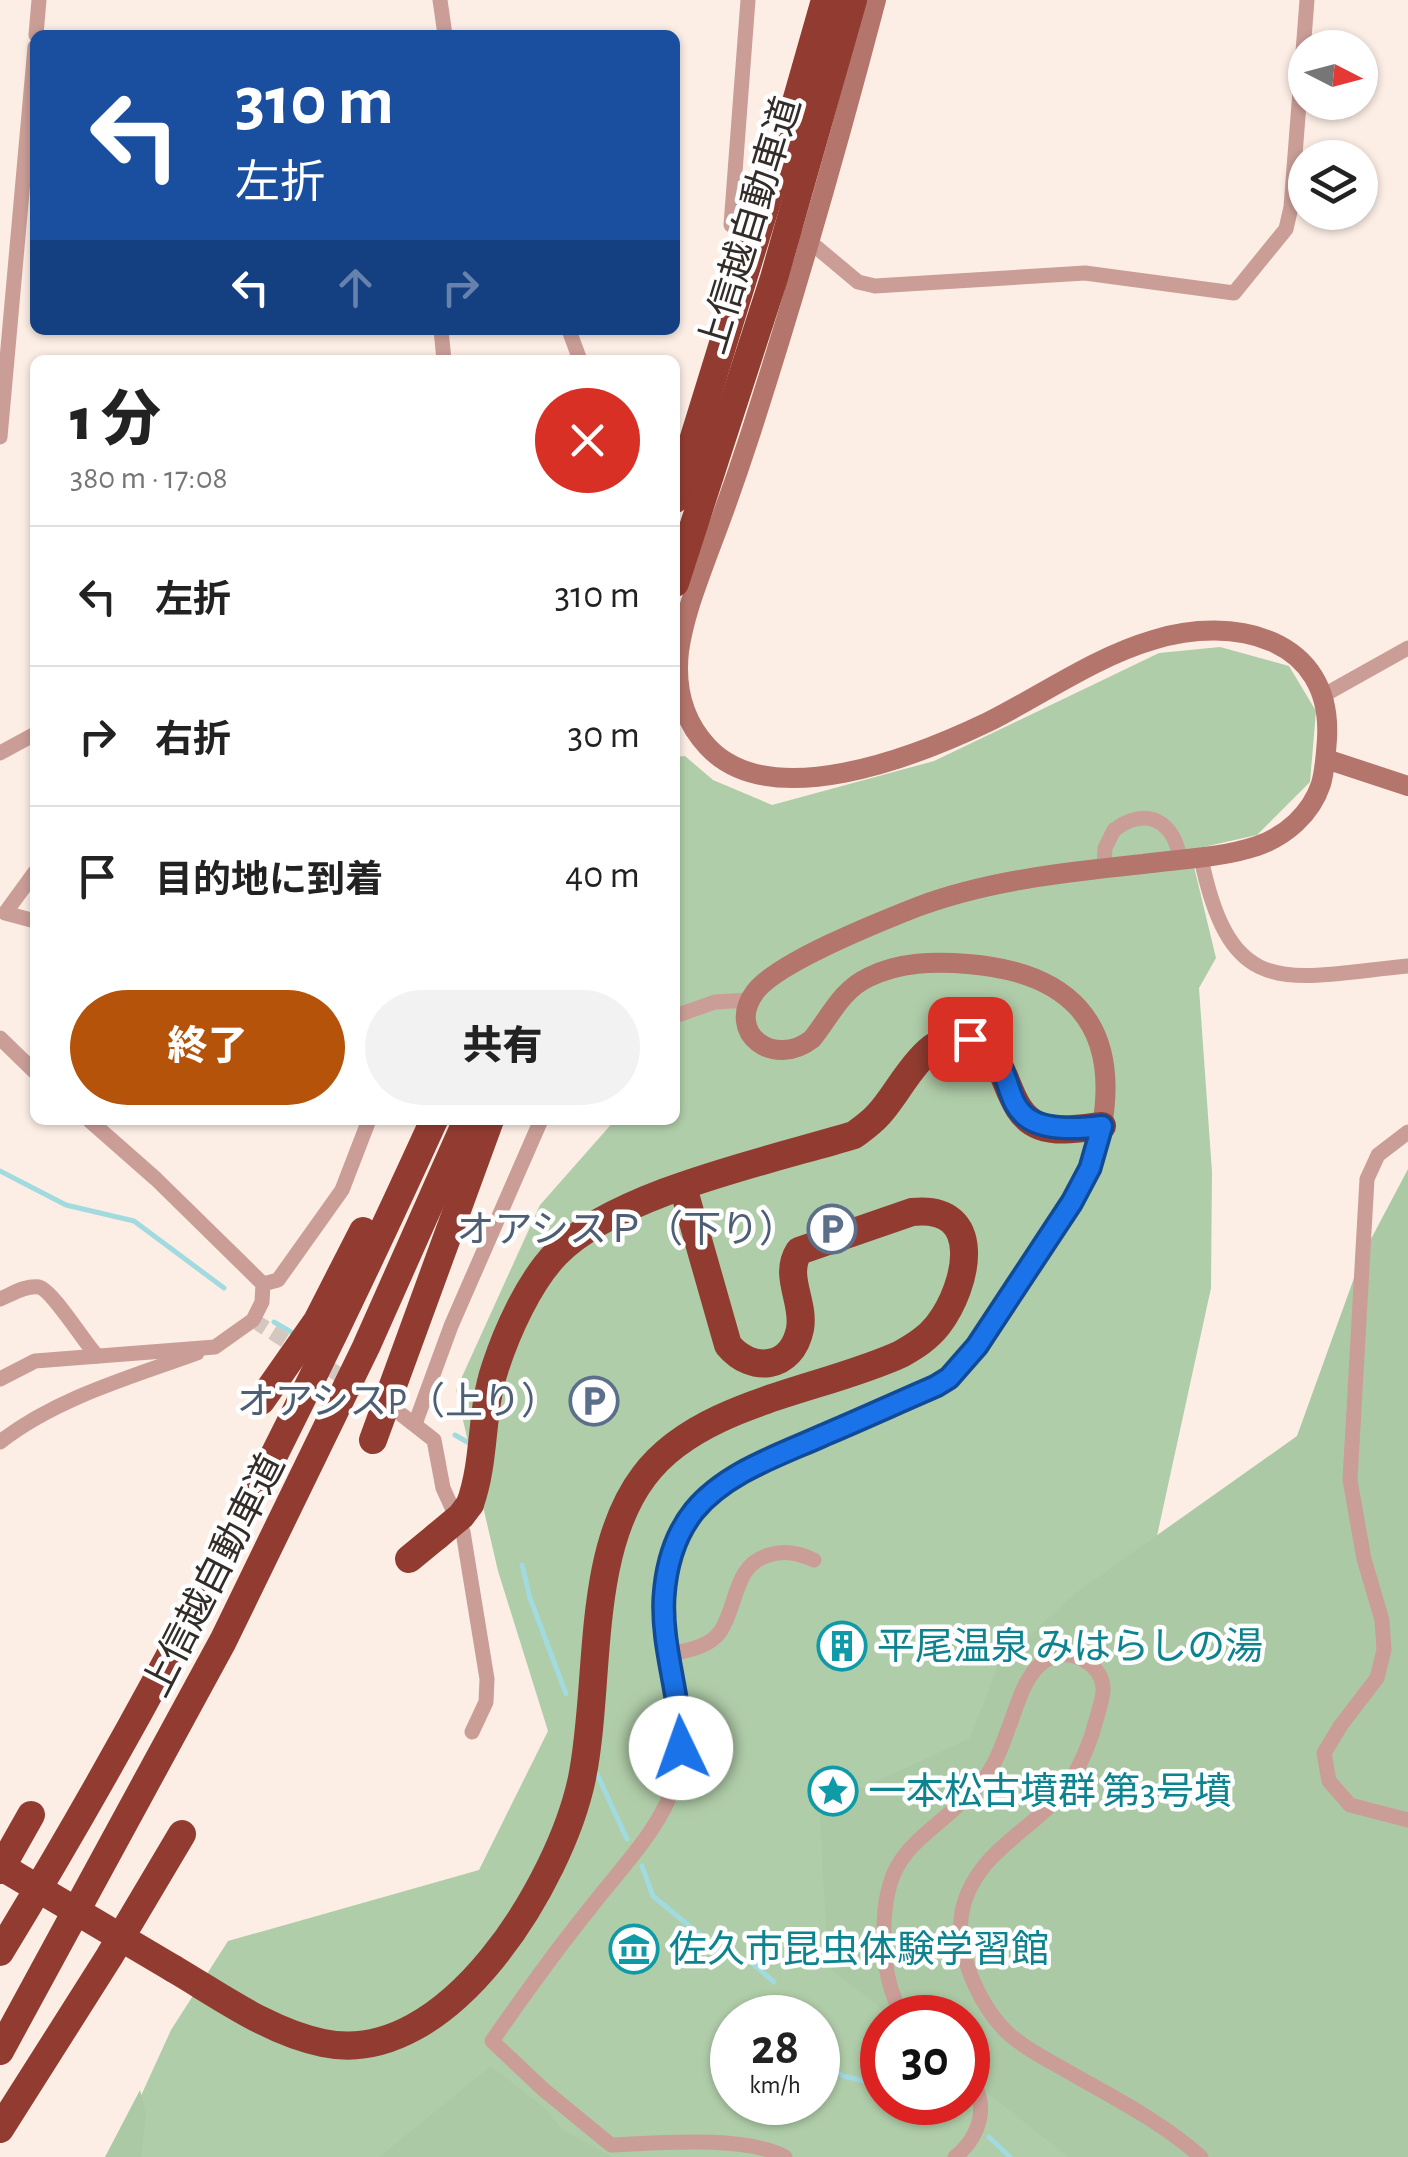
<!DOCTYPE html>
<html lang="ja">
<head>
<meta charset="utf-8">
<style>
  :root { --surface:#fff; --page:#f2f2f2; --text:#222; --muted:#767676; --line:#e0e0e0; --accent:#b45309 }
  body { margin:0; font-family:"Alegreya Sans","Noto Sans JP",sans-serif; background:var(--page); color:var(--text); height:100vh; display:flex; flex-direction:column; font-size:38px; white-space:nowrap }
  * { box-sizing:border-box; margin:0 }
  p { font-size:32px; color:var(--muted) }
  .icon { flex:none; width:55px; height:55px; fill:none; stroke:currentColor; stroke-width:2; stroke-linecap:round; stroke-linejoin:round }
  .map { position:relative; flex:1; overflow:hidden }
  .panel { position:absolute; left:30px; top:355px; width:650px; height:770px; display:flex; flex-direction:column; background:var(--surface); border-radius:15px; box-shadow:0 2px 8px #0004 }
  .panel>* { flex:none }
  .banner { position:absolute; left:30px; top:30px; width:650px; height:305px; border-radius:15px; box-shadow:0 2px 8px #0004; background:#1a4fa0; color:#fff; overflow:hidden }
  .needle { width:65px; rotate:96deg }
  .fabs { position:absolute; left:1288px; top:30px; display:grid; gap:20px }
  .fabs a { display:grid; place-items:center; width:90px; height:90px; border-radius:50%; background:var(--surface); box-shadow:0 2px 8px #0004; font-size:50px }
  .speed { position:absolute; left:710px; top:1995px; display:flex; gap:20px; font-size:50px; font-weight:700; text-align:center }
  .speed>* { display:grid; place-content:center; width:130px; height:130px; border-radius:50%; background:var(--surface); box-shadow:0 2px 8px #0004; line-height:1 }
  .speed small { font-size:25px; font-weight:400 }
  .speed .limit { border:15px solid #d22; background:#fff; color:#111 }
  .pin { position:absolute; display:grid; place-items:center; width:85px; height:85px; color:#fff; margin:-42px; border-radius:20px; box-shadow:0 5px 15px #0006 }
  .me { position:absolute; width:110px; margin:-55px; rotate:357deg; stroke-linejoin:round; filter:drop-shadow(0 0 8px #0008) }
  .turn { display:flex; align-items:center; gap:35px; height:210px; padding:0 40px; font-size:45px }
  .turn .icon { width:130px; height:130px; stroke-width:2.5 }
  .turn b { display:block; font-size:70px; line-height:85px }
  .lanes { display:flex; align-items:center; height:95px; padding:0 40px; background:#0003; justify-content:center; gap:50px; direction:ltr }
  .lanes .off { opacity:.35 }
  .round { display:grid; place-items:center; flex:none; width:105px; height:105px; border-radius:52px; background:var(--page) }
  .headline { display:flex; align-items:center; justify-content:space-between; height:170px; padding:0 40px }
  h1 { font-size:60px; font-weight:800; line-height:75px }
  .cta { display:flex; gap:20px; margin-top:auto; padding:20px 40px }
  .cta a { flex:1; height:115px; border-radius:60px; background:var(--accent); color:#fff; font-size:40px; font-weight:800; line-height:115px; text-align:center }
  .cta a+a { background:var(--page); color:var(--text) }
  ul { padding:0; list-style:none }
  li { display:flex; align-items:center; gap:30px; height:140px; padding:0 40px; border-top:2px solid var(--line) }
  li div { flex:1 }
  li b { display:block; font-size:38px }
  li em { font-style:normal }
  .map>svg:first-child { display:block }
  .green { fill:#b0cda9; fill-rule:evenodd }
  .forest { fill:#acc9a5 }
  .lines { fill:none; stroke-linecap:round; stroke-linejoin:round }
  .stream { stroke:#a1dadf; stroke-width:5 }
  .street-tunnel { stroke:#d4c7c0; stroke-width:15; stroke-dasharray:15 8; stroke-linecap:butt }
  .street { stroke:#ca9e97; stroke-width:15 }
  .secondary { stroke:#b4756c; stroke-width:20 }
  .highway { stroke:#923c31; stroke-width:28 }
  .highway-bridge { stroke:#923c31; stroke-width:28 }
  .route-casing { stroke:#114b97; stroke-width:25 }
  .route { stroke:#1a73e8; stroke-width:18 }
  .labels { text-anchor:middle; stroke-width:9; stroke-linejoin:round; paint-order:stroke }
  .street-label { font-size:38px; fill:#332d2a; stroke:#fefefe }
  .service-label { font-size:38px; fill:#4e5e75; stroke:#fefefe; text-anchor:end }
  .culture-label { font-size:38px; fill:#0d838f; stroke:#fefefe; text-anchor:start }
</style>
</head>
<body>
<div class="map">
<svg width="1408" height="2157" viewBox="0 0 1408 2157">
  <rect width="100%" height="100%" fill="#fceee5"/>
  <path class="green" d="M1220 647 1289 666 1316 711 1310 782 1257 835 1190 850 1216 958 1199 988 1212 1172 1211 1288 1150 1568 1408 2157H113L171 2030 228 1941 479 1870 548 1731 498 1571 456 1390 540 1205 615 1120H675V757L685 756 713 780 772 805 934 761 1159 653ZM732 2018H818V2102H732ZM882 2018H968V2102H882Z"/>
  <g class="forest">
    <path d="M1408 1169V2157H1068L968 2077V2018L892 2017 828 1967 820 1816 854 1792 970 1738 998 1665 1074 1594 1297 1436 1362 1256Z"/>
    <path d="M491 2066 545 2108 563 2130 613 2157H379Z"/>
    <path d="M140 2090 146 2114 141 2157H105Z"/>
  </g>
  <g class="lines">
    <g class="stream">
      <path d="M0 1171 66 1205 134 1221 224 1288"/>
      <path d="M274 1322 291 1332"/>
      <path d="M455 1435 469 1443"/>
      <path d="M522 1565 530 1598 566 1694"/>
      <path d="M597 1774 627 1839"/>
      <path d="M642 1866 653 1896 722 1953"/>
      <path d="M754 1965 774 1982"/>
      <path d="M759 2007 767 2018"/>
      <path d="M818 2065 829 2066 843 2076 882 2085"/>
      <path d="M989 2137 1010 2157"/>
    </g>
    <path class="street-tunnel" d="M253 1320 388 1406"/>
    <g class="street">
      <path d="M440 0 445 35"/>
      <path d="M748 0 731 225 761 229"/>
      <path d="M36 35 39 0"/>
      <path d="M803 239 809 241 858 282 875 286 1085 273 1234 293 1286 229 1291 207 1307 0"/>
      <path d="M441 330 444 360"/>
      <path d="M570 333 580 360"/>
      <path d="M0 437 35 47"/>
      <path d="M1324 695 1408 648"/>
      <path d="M0 753 35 734"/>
      <path d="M1201 858C1231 1003 1285 978 1408 966"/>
      <path d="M1104 868 1105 848 1114 830C1147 805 1175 822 1180 860"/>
      <path d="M35 872 5 913 35 921"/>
      <path d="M675 1016 715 1002 750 1000"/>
      <path d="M0 1038 35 1072"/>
      <path d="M1408 1132 1378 1155 1367 1179 1350 1480 1364 1559 1382 1620 1384 1650 1377 1678 1341 1725 1324 1753 1329 1781 1350 1805 1408 1820"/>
      <path d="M263 1284 278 1280 342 1190 369 1120"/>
      <path d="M0 1299C12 1294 26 1285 39 1287 52 1290 84 1342 97 1356"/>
      <path d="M0 1379 35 1361 215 1347 253 1320 262 1302 263 1284 156 1179 89 1120"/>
      <path d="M402 1415 434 1440 443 1488 463 1532 487 1679 486 1702 472 1732"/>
      <path d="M415 1424 451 1326 541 1120"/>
      <path d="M0 1442C56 1398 131 1377 197 1353"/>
      <path d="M671 1654C688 1650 709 1647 720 1632 738 1606 733 1565 769 1555 785 1550 798 1553 814 1560"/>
      <path d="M904 2018C889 1993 884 1967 884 1938 882 1845 923 1845 978 1786 1000 1763 1008 1726 1020 1697 1026 1681 1035 1664 1052 1657 1073 1649 1101 1664 1103 1687 1104 1696 1099 1709 1097 1717 1089 1748 1075 1780 1052 1804 1031 1825 1004 1842 985 1865 972 1881 963 1899 961 1919 957 1957 982 2010 1010 2035 1028 2051 1054 2063 1074 2075 1118 2100 1163 2123 1201 2157"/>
      <path d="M785 2157C747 2135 655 2143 611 2145L544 2090 492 2041C524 1995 556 1950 591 1907 620 1869 661 1829 675 1782 690 1729 672 1677 665 1625 662 1605 664 1584 670 1565 691 1487 751 1468 818 1438 857 1421 896 1403 936 1387L949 1377 977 1346 1072 1202 1090 1168 1102 1126"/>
      <path d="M955 2157C980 2137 991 2103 968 2077"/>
    </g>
    <g class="secondary">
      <path d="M876 0C838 145 797 289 751 432 738 472 724 512 709 551 697 584 684 616 679 651 675 687 682 719 707 746 770 815 917 756 988 722 1042 695 1095 657 1153 640 1233 615 1333 637 1327 739 1326 754 1325 770 1321 784 1311 814 1286 836 1257 846 1221 858 1181 859 1143 864 1068 872 989 880 917 907 879 922 778 962 755 992 725 1033 774 1069 812 1039 830 1017 841 990 869 977 900 962 934 961 968 964 1068 972 1120 1022 1102 1126"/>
      <path d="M1326 759 1408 786"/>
    </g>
    <g class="highway">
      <path d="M261 1401 317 1321 363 1231"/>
      <path d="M373 1440 490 1120"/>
      <path d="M470 1504C486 1459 480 1413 495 1368 507 1331 529 1282 556 1254 615 1193 772 1160 854 1135 862 1129 871 1123 878 1115 903 1089 924 1030 969 1039 1011 1047 1001 1112 1040 1126 1059 1133 1083 1128 1102 1126"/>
      <path d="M409 1559 437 1536"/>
      <path d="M0 1870 31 1815"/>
      <path d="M0 1952C163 1685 304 1405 434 1120"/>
      <path d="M174 1969C220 1996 269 2032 323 2043 449 2070 561 1880 582 1778 601 1684 585 1554 644 1476 699 1402 821 1391 901 1354 915 1346 928 1338 938 1325 968 1286 986 1204 912 1212L799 1251C783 1276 805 1302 800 1329 792 1369 752 1374 728 1345L683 1187"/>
      <path d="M0 2051 223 1641 366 1347 467 1120"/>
      <path d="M0 2129 109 1957 182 1834"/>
    </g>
    <g class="highway-bridge">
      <path d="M675 499 776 172 825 0"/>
      <path d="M675 583 774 278 853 0"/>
      <path d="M437 1536 461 1516 470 1504"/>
      <path d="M0 1866 174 1969"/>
    </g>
  </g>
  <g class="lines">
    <g class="route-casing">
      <path id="route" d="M681 1748C681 1697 661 1647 664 1597 666 1567 675 1535 694 1511 726 1472 780 1455 824 1435 862 1419 899 1402 936 1386L949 1378 977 1346 1072 1202 1090 1168 1102 1126C973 1142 1036 1064 970 1039"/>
    </g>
    <use href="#route" class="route"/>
  </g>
  <defs>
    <g id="parking-ring" transform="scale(2.5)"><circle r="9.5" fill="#fefefe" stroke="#5c6f8a" stroke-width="1.5"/><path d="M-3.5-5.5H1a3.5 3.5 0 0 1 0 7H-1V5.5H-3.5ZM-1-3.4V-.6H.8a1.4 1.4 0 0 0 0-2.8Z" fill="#5c6f8a"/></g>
    <g id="building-ring" transform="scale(2.5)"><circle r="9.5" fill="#fefefe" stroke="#0f9aa8" stroke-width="1.5"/><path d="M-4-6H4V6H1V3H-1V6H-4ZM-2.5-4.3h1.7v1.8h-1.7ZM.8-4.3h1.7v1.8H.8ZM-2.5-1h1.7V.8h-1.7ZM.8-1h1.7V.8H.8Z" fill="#0f9aa8"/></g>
    <g id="sight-ring" transform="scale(2.5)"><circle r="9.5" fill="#fefefe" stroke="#0f9aa8" stroke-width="1.5"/><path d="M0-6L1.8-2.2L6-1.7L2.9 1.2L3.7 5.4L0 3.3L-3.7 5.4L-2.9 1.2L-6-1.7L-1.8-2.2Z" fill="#0f9aa8"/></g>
    <g id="museum-ring" transform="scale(2.5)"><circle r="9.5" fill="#fefefe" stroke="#0f9aa8" stroke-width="1.5"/><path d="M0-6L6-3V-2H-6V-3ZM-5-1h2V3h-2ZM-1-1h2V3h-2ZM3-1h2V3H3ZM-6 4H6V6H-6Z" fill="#0f9aa8"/></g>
  </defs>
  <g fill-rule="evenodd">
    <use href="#parking-ring" x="832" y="1229"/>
    <use href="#parking-ring" x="594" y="1401"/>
    <use href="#building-ring" x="842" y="1646"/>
    <use href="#sight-ring" x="833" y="1791"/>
    <use href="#museum-ring" x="634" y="1949"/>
  </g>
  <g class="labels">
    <g class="street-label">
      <text transform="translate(749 225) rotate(-73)" y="13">上信越自動車道</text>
      <text transform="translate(213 1575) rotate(-63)" y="13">上信越自動車道</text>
    </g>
    <g class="service-label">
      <text x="797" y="1242">オアシスＰ（下り）</text>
      <text x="559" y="1414">オアシスP（上り）</text>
    </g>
    <g class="culture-label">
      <text x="877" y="1659">平尾温泉 みはらしの湯</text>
      <text x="868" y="1804">一本松古墳群 第3号墳</text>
      <text x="669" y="1962">佐久市昆虫体験学習館</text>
    </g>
  </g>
</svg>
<div class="fabs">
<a><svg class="needle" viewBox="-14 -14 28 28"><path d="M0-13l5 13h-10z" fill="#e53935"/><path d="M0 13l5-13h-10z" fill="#767676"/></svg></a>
<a><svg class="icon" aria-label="layers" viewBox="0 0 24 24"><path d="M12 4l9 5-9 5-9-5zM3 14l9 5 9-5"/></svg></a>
</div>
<div class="speed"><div>28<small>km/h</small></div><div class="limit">30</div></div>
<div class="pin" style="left:970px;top:1039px;background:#d93025"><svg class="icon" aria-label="arrive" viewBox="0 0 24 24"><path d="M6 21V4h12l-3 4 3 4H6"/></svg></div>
<svg class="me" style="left:681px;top:1748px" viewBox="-20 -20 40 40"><circle r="19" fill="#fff"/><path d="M0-13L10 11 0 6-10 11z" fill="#1a73e8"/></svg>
<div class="banner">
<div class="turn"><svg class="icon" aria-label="left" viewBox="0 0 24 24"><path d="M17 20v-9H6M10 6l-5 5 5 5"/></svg><div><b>310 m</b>左折</div></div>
<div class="lanes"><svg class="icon" aria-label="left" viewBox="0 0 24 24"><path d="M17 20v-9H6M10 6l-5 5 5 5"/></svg><svg class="icon off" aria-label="ahead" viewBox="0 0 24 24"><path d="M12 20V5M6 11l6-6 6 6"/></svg><svg class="icon off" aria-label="right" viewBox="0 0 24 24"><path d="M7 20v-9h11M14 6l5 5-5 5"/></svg></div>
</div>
<section class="panel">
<div class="headline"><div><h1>1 分</h1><p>380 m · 17:08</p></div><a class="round" style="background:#d93025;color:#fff"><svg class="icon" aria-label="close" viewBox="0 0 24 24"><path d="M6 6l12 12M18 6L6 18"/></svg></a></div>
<ul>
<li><svg class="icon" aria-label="left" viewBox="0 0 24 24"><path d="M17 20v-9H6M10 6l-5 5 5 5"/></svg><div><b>左折</b></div><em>310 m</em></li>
<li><svg class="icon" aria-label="right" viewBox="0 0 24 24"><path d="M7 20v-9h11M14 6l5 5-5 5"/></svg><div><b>右折</b></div><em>30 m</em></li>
<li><svg class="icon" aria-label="arrive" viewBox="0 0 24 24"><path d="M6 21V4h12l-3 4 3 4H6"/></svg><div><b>目的地に到着</b></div><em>40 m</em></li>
</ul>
<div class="cta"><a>終了</a><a>共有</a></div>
</section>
</div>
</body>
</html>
